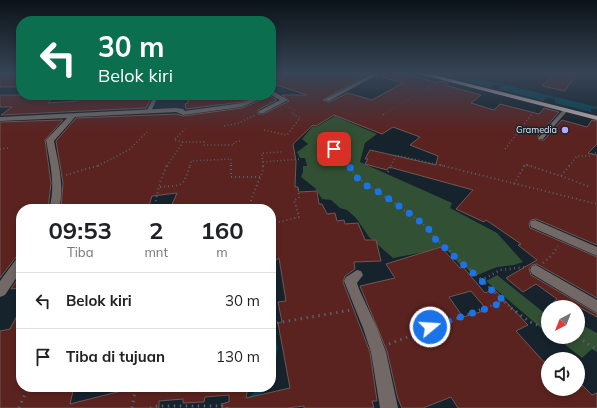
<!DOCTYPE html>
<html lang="id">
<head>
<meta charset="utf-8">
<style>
  :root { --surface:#fff; --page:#f6f6f6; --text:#202124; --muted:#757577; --line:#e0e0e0 }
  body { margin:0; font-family:Mulish,sans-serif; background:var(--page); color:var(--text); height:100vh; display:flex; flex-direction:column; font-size:15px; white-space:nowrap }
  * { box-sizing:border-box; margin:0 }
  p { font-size:13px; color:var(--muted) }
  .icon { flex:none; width:22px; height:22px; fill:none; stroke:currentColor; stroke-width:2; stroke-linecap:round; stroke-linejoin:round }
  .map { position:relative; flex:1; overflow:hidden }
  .sheet { position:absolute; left:16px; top:204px; width:260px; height:188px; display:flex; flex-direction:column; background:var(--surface); border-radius:16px; box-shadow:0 2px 6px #0003 }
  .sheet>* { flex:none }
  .hud { position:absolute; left:16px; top:16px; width:260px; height:84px; border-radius:16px; box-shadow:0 2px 6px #0003; background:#0b6e4f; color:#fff; overflow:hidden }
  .needle { width:26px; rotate:222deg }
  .tools { position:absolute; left:541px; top:300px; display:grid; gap:8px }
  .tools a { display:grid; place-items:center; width:44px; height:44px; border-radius:50%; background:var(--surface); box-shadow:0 2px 6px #0003; font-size:20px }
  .pin { position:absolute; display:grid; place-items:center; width:34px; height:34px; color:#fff; margin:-17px; border-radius:8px; box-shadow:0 2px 6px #0006 }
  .me { position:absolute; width:44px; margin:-22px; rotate:72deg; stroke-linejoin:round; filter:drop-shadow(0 0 3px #0008) }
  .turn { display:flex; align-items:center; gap:14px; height:84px; padding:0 16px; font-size:18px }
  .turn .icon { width:52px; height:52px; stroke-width:2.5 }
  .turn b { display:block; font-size:28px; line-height:34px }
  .eta { display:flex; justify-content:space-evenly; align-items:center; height:68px; text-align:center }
  .eta b { font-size:24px; font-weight:700; line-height:28px }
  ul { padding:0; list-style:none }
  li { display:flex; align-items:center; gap:12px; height:56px; padding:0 16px; border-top:1px solid var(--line) }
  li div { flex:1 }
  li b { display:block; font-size:15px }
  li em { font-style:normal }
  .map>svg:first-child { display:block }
  .built { fill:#1a2b3a }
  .green { fill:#325033 }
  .water { fill:#044758 }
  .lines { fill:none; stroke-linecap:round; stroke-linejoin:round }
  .stream { stroke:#044758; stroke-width:5.5 }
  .building { fill:#5b2320; stroke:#6d5957; fill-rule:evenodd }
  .path-far4 { stroke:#56616a; stroke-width:1; stroke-dasharray:0.5 2; stroke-linecap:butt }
  .path-far3 { stroke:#56616a; stroke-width:1.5; stroke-dasharray:1 2.5; stroke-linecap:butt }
  .path-far2 { stroke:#56616a; stroke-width:2; stroke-dasharray:1 3; stroke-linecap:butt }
  .path-far1 { stroke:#56616a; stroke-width:2.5; stroke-dasharray:1 3.5; stroke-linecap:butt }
  .path { stroke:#56616a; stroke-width:3; stroke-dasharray:1.5 4.5; stroke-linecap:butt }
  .service { fill:#726967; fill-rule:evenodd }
  .minor { fill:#726967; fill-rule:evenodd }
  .primary { fill:#c5b2af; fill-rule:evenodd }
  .route { stroke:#1a73e8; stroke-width:7; stroke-dasharray:0 12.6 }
  .poi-dot { fill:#b3adf9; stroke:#16222c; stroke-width:1.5 }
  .labels { text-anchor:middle; stroke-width:3; stroke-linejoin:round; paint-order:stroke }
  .far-poi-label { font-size:9px; fill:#e6eef5; stroke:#16222c; text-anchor:end }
</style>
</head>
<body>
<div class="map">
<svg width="597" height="408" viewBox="0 0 597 408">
  <rect width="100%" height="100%" fill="#16222c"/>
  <path class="built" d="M116 95H265L246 103 182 112 143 110 151 98Z"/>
  <g class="green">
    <path d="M335 116 377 134 365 143 360 162 452 203 450 208 497 233 523 262 514 265 497 267 475 276 463 265H460L445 248 393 258 369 237 356 218 347 210 340 208 331 200 322 199 315 188 301 177 303 172V166H307L305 158H300L297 152 308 144 302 139 313 126 316 127Z"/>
    <path d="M497 275 548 316V334L486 281Z"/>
    <path d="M578 323 597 333V352L592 349 582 358 559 340 552 337H578Z"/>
  </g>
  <path class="water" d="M442 74H460L597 107V109H591V112L555 103V99L547 97 543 101 502 90 499 89 501 85 495 84 491 87H487L444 76Z"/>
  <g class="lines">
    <g class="stream">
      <path d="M271 327 275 348 271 369"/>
      <path d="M251 399 264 387"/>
    </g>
  </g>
  <g class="building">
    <path d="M0 74H21V83L15 87H0Z"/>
    <path d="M271 74H367L323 100 329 102 348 93 372 100 403 83 382 77V74H406L437 83 439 81 448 83V86L481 95 471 103 494 110 500 104 539 114 544 108 559 112 538 136 539 140H544L562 120 587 127 592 120 597 121V144L588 153 597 155V245L536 219 531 220 529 224 530 228 597 257V298L537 264 532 265 529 269 531 275 597 314V317L579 307H548L557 299 536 284 523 292 506 278 537 260 518 245 521 244 486 220 484 222 456 209 473 190 389 167 387 170 365 164 368 159H365L370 150 436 165 438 156 410 145 420 137 393 127 382 134 334 115 316 126 313 125 293 144 296 161 295 187H298L299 192 317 191 319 204H322L327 214 335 213 337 221 344 220 345 224 358 223 365 240H376L381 261 354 262 355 269 345 276 343 282 370 352 377 401H372L374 408H304V406L287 408H222L221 404 229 402V395L205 397 204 402 183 403V399L159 401V408H0V331L10 329 21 308V387H74L70 404 137 387H248L246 398 290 388 278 323 282 322 278 302 286 301 279 258 271 264V209H170L177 193 152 196 148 209H81L82 206 61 209 63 183 56 141 76 118 176 114 183 116 242 108 270 96 277 100 258 110V114H263L289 101 282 95H307L274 84 282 80 271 76Z"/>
    <path d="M552 74H577L565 91 542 86Z"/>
    <path d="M0 95H56L48 103 77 101 84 95H153L146 108 1 115 12 107H0Z"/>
    <path d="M189 95H257L241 102 186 109 185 104 188 103Z"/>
    <path d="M63 120 45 140 51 183 48 209H21V255L16 257 0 278V122Z"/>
    <path d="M441 247 460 268 463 267 485 293 494 289 528 325 516 331 544 362 548 361V389H578V381L592 395 597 393V408H458L451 397 423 408H402L398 399 387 351 360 286 395 278 386 264ZM471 291 487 310 463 317 449 297Z"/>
    <path d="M21 274V288L11 289Z"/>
  </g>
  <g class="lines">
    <g class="path-far4">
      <path d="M271 82 293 74"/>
      <path d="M288 107 296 110 291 113 295 115"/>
      <path d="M383 115 433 84"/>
      <path d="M531 115 535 110"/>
    </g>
    <g class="path-far3">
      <path d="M383 115 384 114"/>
      <path d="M224 126 239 123 255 115"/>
      <path d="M264 130 287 135 300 118 293 114"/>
      <path d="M318 134 349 166"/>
      <path d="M183 142 174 140 185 129"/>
      <path d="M0 149 9 148"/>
      <path d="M505 149 532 114"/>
      <path d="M263 162 300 159"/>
      <path d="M98 166 130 149 147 132"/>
      <path d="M167 166 183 142H204V145H234V142L241 141"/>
      <path d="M190 166 191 161 231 159V166"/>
      <path d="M263 166 262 153 282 152"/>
      <path d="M391 166 396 155 444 166"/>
      <path d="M524 166 525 164 530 166"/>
      <path d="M569 166 577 156H589L597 152"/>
    </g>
    <g class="path-far2">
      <path d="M231 165V177H261"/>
      <path d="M349 165C357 181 369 185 383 195 399 206 414 217 429 229"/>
      <path d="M440 165 597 204"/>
      <path d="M527 165 561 176 570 165"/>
      <path d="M388 172 391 165"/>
      <path d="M66 175 100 165"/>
      <path d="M561 176 590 187"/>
      <path d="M514 184 525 165"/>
      <path d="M160 187C183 185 183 188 190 165"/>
      <path d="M154 209 160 182 167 165"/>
      <path d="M251 209V200L263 170V165"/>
      <path d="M271 224 299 217 294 200 299 198 298 189"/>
    </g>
    <g class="path-far1">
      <path d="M428 228 434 237 482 280"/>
      <path d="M543 263 553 254 558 246"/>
      <path d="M482 309 504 301"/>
      <path d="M512 309 482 280 500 270 526 267"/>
    </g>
    <g class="path">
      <path d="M511 308 530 322 548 329"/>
      <path d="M271 324 351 310"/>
      <path d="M578 337 597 350"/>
      <path d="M389 344 485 308"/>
      <path d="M19 408 28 387"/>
      <path d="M132 408 136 387"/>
      <path d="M150 408 157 406H227V408"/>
    </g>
    <g class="service">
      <path d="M155 95H159L150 113H146V112Z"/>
      <path d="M564 109 568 110 543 139H539V137Z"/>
    </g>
    <g class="minor">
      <path d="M371 74H379L329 101 324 100Z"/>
      <path d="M271 90 288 100 263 113H259V111L280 100 271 95Z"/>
      <path d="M261 95H269L242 107 183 115 176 112 75 117 54 141C58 163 65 186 59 209H49C56 186 50 163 46 140L67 118 0 121V117L176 108 183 109 185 111 241 103Z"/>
      <path d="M535 220 597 247V256L531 227 530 224 531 221Z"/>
      <path d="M21 256V271L5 295 0 297V281L17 258Z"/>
      <path d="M536 265 597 300V313L532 274 530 270 532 266Z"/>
      <path d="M357 270 361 271 363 275 357 283 359 289 377 328 386 352 398 408H380L371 352 363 328 344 281 346 277Z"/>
    </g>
    <path class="primary" d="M419 74H430L597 116V120Z"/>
  </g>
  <linearGradient id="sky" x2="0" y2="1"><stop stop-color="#0c1318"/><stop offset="0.56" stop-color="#364456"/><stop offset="1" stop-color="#364456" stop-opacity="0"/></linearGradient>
  <rect width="597" height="131" fill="url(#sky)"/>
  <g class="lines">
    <path class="route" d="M334 149 348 163 354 175 365 185 376 190 416 218 432 232 434 238 504 301 494 306 430 327"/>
  </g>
  <circle class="poi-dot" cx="565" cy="130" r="4"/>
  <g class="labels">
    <g class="far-poi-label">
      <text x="557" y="133">Gramedia</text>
    </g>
  </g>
</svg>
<div class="tools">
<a><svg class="needle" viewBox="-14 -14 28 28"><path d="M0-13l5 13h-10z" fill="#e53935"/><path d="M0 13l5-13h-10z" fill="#757577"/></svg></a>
<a><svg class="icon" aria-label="sound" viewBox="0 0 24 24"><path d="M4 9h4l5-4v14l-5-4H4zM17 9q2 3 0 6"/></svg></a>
</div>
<div class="pin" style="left:334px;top:149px;background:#d93025"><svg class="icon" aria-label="arrive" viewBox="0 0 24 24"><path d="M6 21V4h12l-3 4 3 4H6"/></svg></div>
<svg class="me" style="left:430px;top:327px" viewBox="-20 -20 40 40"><circle r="17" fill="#1a73e8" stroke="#fff" stroke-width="3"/><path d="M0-11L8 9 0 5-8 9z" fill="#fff"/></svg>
<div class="hud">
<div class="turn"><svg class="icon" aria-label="left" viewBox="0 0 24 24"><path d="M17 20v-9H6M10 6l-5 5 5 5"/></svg><div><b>30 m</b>Belok kiri</div></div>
</div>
<section class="sheet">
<div class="eta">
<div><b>09:53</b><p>Tiba</p></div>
<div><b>2</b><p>mnt</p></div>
<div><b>160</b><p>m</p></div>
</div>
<ul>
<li><svg class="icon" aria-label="left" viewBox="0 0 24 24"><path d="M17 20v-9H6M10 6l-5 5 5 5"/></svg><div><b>Belok kiri</b></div><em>30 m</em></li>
<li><svg class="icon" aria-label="arrive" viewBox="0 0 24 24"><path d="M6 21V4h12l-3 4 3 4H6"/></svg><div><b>Tiba di tujuan</b></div><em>130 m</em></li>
</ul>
</section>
</div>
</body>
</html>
